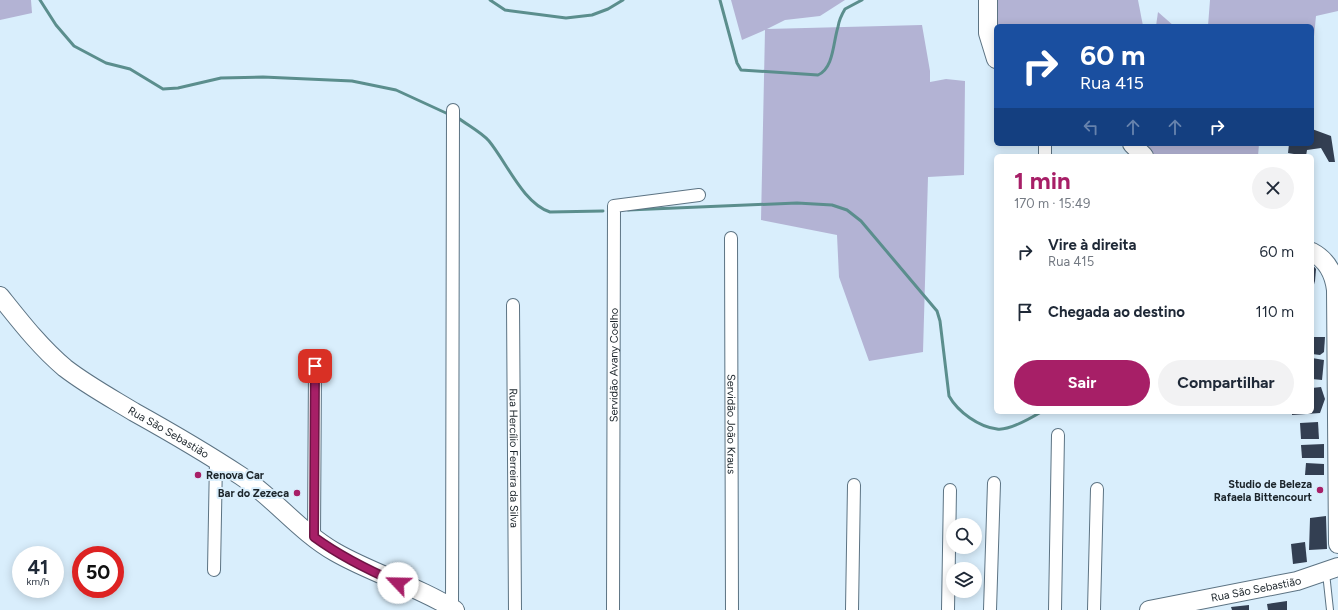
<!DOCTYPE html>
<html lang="pt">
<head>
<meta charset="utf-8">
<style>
  :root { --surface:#fff; --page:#f2f2f3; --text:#1f2937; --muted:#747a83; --accent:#a71f67 }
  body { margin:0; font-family:Figtree,sans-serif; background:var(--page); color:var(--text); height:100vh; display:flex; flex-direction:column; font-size:15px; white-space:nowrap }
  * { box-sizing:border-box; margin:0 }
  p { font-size:13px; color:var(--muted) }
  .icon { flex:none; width:22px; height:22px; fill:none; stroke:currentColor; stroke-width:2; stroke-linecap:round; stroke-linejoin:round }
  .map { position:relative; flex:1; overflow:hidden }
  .details { position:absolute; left:994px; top:154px; width:320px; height:260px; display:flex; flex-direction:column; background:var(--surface); border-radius:6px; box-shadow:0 2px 10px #0003 }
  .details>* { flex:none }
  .guide { position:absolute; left:994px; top:24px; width:320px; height:122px; border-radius:6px; box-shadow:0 2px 10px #0003; background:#1a4fa0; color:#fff; overflow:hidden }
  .controls { position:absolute; left:946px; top:518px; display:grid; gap:8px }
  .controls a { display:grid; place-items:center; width:36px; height:36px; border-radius:50%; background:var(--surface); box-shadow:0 2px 10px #0003; font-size:20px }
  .speed { position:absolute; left:12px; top:546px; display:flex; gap:8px; font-size:20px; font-weight:700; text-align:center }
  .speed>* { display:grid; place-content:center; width:52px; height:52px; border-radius:50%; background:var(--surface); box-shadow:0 2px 10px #0003; line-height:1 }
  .speed small { font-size:10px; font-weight:400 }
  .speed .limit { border:6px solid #d22; background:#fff; color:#111 }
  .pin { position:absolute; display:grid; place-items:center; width:34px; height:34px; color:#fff; margin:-17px; border-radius:8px; box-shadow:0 2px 6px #0006 }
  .me { position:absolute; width:44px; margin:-22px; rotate:294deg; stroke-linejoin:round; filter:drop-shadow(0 0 3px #0008) }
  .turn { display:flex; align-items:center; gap:14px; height:84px; padding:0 20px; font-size:18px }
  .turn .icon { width:52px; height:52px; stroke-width:2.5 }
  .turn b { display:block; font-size:28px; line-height:34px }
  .lanes { display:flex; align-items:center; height:38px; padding:0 20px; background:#0003; justify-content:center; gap:20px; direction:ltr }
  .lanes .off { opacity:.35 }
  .round { display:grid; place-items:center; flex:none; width:42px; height:42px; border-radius:21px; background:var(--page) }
  .head { display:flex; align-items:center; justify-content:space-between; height:68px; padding:0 20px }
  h1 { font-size:24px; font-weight:700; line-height:30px; color:var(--accent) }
  .action { display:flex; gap:8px; margin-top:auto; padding:8px 20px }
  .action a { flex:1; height:46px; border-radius:24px; background:var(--accent); color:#fff; font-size:16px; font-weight:700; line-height:46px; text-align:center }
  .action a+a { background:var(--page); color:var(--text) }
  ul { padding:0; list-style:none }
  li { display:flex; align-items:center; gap:12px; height:60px; padding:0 20px }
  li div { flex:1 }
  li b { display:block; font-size:15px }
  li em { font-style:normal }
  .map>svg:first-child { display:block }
  .green { fill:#b3b3d4 }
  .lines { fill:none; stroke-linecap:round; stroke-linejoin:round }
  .stream { stroke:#5b8e8d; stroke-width:3 }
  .building { fill:#333f52 }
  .lane-casing { stroke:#5c7383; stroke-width:8 }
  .street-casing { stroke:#5c7383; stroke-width:14 }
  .secondary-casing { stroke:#5c7383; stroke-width:20 }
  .lane { stroke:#fff; stroke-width:6 }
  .street { stroke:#fff; stroke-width:12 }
  .secondary { stroke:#fff; stroke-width:18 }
  .route-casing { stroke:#6d1443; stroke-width:10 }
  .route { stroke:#a71f67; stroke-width:7 }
  .poi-dot { fill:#a71f67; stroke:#d9eefc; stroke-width:1.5 }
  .labels { text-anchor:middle; stroke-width:4; stroke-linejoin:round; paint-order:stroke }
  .street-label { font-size:11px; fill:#1b242a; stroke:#d9eefc }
  .poi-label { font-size:11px; font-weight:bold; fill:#1b242a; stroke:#d9eefc; text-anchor:end }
</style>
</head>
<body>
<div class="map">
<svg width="1338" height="610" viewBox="0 0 1338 610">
  <rect width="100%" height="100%" fill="#d9eefc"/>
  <g class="green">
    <path d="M0 0H31L32 13 0 20Z"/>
    <path d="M731 0H845L820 16 785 20 767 29 922 25 930 71V82L946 79 965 81 964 175 928 177 923 352 869 361 839 277 837 235 761 220 765 30 742 40Z"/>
    <path d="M996 0H1138L1143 26H996Z"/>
    <path d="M1210 0H1338V11L1316 16 1312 57V26H1208Z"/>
    <path d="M1158 12 1174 26H1156Z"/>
    <path d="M1145 144H1259L1258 156H1151L1144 148Z"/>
  </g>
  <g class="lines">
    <g class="stream">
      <path d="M40 0 56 25 74 46 106 63 130 69 163 89 178 88 221 78 263 77 352 81 396 90 446 113"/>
      <path d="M490 0 505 10 566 18 592 15 608 9 623 0"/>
      <path d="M720 0 737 63 741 70 818 75C834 68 833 42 838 27 839 20 842 14 845 9L862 0"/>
      <path d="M457 117C467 125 481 132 489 141 507 163 523 203 550 212L603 211"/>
      <path d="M628 210 797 203 832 205 847 210 861 221 937 311 940 321 949 396C958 412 979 427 997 429 1009 431 1031 418 1041 412"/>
    </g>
  </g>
  <g class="building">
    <path d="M1312 129 1331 136 1335 162H1329L1321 148 1307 150 1306 156 1288 153 1289 144H1312Z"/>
    <path d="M1312 264 1316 269 1315 281 1312 291Z"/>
    <path d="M1312 337H1325L1324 352 1320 355 1312 354Z"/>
    <path d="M1312 358 1324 360 1322 380 1312 379Z"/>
    <path d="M1321 387 1325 399 1320 413 1292 415V412H1312V388Z"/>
    <path d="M1318 422 1319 439H1301L1300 423Z"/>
    <path d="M1324 444V458H1302L1301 445Z"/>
    <path d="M1306 463 1324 464V475H1305Z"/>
    <path d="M1326 516 1327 549 1309 550 1310 518Z"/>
    <path d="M1305 542 1307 562 1293 564 1291 544Z"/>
    <path d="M1287 601V610H1268L1267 604Z"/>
    <path d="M1249 605V610H1232L1231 607Z"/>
  </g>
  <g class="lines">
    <g class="lane-casing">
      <path id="lane" d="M1326 573 1330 610"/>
    </g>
    <g class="street-casing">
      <g id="street">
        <path d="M1045 144V156"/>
        <path id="s1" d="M731 238 732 610"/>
        <path id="s2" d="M513 305 515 610"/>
        <path d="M314 537 315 366"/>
        <path d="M214 570 216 460"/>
        <path d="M452 608 453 110"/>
        <path id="s3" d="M613 610 614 206 699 195"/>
        <path d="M852 610 854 485"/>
        <path d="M948 610 950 490"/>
        <path d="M990 610 994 483"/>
        <path d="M1055 610 1058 435"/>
        <path d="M1094 610 1097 489"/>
      </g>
    </g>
    <g class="secondary-casing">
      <g id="secondary">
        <path d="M988 0V33L996 59"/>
        <path d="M1132 144 1144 156"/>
        <path d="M1312 252C1327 260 1334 273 1336 290L1338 544"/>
        <path id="s4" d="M0 296C20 321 40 347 65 368 87 385 111 398 134 412 170 432 206 453 241 476 274 498 300 532 335 552 373 574 420 587 455 610"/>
        <path id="s5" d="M1149 610 1297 581 1338 567"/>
      </g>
    </g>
    <use href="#lane" class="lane"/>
    <use href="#street" class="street"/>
    <use href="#secondary" class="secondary"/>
  </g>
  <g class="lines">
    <g class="route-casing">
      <path id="route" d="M315 366 314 537C340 556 368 570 398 583"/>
    </g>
    <use href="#route" class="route"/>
  </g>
  <g class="poi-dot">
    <circle cx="198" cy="475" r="4"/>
    <circle cx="1320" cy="490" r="4"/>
    <circle cx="297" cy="493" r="4"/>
  </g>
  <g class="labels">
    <g class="street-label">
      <text dy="4" stroke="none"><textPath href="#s3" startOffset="245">Servidão Avany Coelho</textPath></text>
      <text dy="4" stroke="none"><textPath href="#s1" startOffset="186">Servidão João Kraus</textPath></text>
      <text dy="4" stroke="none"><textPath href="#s4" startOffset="219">Rua São Sebastião</textPath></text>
      <text dy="4" stroke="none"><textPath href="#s2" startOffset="153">Rua Hercílio Ferreira da Silva</textPath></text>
      <text dy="4" stroke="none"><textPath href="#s5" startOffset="109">Rua São Sebastião</textPath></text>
    </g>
    <g class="poi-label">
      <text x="206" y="479" text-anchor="start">Renova Car</text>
      <text x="1312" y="488">Studio de Beleza<tspan x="1312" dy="13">Rafaela Bittencourt</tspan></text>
      <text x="289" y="497">Bar do Zezeca</text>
    </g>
  </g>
</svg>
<div class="controls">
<a><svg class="icon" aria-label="search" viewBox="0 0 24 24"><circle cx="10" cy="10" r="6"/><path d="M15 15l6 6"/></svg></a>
<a><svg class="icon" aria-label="layers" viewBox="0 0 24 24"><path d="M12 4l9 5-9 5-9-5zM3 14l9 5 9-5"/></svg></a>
</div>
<div class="speed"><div>41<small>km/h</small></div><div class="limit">50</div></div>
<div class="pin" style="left:315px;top:366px;background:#d93025"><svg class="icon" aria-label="arrive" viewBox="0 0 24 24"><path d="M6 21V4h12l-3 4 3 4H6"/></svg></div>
<svg class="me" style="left:398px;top:583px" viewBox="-20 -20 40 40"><circle r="19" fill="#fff"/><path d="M0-13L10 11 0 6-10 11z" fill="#a71f67"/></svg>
<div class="guide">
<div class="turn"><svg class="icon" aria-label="right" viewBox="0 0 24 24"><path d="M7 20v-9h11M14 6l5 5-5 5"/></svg><div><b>60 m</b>Rua 415</div></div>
<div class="lanes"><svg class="icon off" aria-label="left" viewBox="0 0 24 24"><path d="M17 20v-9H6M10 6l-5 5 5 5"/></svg><svg class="icon off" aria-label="ahead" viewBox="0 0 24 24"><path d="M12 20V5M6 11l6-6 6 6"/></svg><svg class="icon off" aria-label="ahead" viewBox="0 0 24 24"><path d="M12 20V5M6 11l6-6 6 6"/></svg><svg class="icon" aria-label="right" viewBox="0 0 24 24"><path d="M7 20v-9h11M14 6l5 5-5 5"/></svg></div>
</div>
<section class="details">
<div class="head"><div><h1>1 min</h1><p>170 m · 15:49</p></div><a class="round"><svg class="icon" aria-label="close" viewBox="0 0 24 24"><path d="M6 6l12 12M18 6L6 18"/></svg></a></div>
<ul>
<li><svg class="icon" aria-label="right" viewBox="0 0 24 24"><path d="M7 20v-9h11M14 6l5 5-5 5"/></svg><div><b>Vire à direita</b><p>Rua 415</p></div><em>60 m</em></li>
<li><svg class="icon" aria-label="arrive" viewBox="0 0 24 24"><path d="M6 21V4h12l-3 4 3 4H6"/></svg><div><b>Chegada ao destino</b></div><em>110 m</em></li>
</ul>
<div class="action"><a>Sair</a><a>Compartilhar</a></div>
</section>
</div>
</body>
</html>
